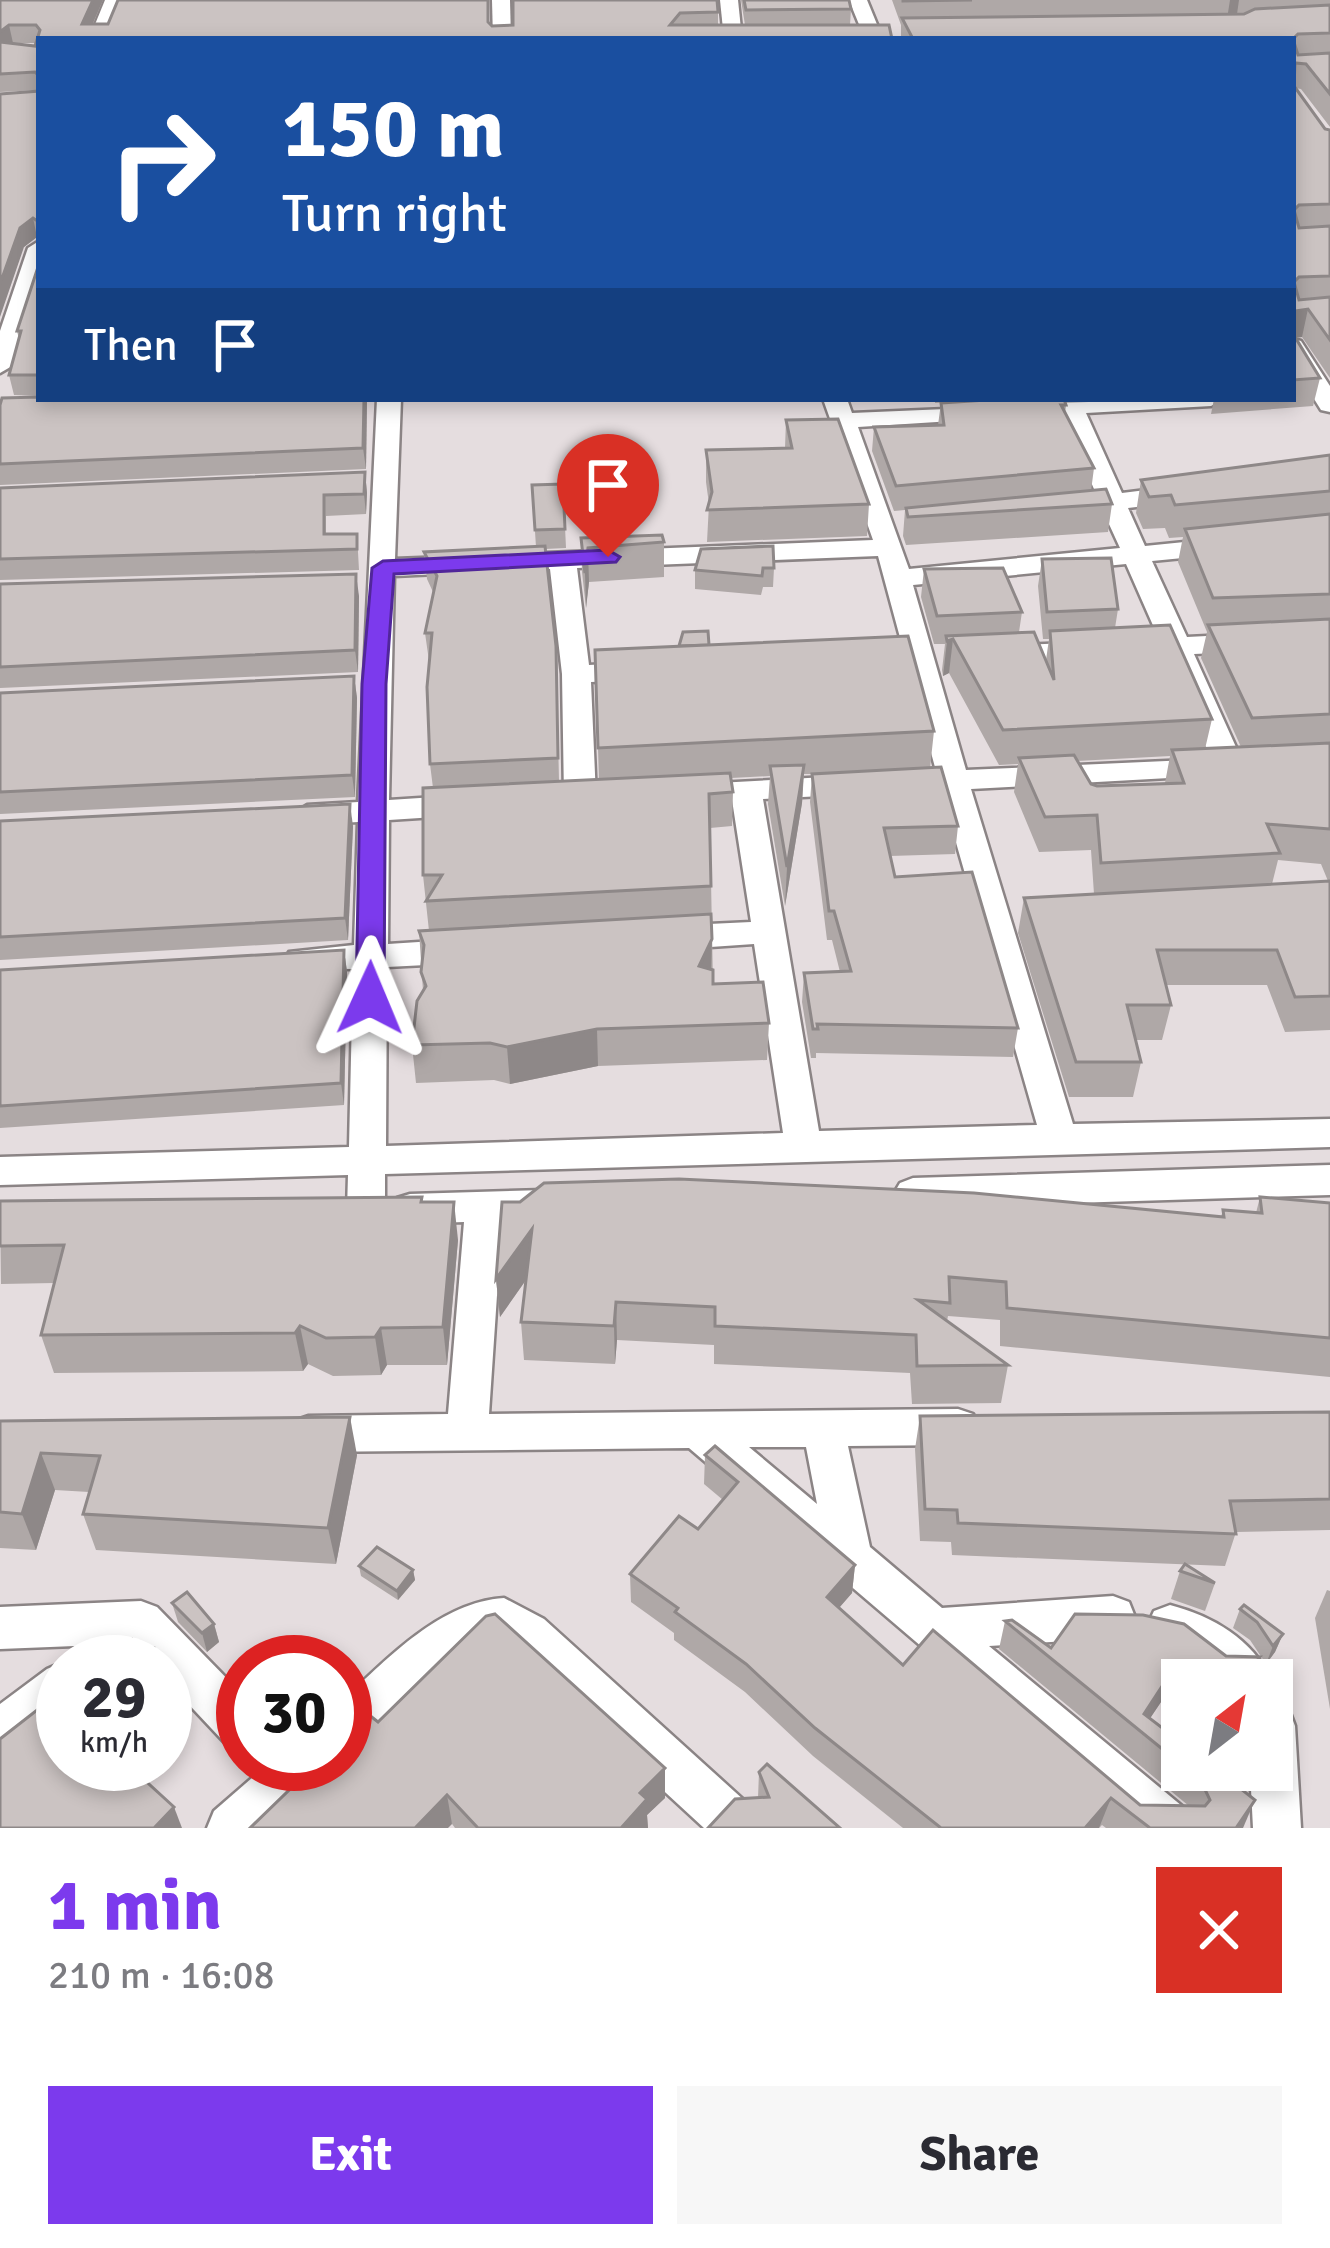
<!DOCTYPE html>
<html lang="en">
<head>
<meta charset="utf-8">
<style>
  :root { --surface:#fff; --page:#f7f7f7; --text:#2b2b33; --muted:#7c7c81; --accent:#7c3aed }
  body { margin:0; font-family:Signika,sans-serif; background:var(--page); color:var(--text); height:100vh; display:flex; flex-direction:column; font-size:45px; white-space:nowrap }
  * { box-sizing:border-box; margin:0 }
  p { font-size:39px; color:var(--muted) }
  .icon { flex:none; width:66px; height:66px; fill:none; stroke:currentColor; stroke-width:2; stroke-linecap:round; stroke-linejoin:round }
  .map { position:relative; height:1828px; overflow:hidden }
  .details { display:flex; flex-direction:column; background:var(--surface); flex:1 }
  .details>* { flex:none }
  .top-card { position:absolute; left:36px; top:36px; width:1260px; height:366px; border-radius:0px; box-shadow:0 6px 18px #0003; background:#1a4fa0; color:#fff; overflow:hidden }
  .needle { width:78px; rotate:31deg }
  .buttons { position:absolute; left:1161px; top:1659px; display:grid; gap:24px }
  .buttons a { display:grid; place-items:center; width:132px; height:132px; border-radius:0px; background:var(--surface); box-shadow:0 6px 18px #0003; font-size:60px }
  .speed { position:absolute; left:36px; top:1635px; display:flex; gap:24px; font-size:60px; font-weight:700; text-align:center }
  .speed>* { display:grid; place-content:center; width:156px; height:156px; border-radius:50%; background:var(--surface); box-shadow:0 6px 18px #0003; line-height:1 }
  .speed small { font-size:30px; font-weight:400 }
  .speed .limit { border:18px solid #d22; background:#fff; color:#111 }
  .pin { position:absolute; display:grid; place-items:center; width:102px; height:102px; color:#fff; margin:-123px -51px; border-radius:50% 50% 50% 0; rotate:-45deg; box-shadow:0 0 12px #0007 }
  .pin .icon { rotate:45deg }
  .me { position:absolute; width:132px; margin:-66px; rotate:1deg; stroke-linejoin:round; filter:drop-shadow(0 0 9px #0008) }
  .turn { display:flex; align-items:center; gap:42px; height:252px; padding:0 48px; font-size:54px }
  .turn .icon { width:156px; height:156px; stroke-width:2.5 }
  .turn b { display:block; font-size:84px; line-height:102px }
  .then { display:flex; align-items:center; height:114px; padding:0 48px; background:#0003; gap:24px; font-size:45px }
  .round { display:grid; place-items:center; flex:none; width:126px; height:126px; border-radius:0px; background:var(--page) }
  .headline { display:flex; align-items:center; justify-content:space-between; height:204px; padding:0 48px }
  h1 { font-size:72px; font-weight:700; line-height:90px; color:var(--accent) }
  .button { display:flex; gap:24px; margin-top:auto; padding:24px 48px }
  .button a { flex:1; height:138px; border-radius:0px; background:var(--accent); color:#fff; font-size:48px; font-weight:700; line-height:138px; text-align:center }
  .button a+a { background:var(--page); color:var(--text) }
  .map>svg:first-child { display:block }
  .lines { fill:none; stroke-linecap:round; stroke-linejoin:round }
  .minor-casing { stroke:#8b8485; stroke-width:5 }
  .minor { fill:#fff; fill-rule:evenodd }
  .wall { fill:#afa8a7; fill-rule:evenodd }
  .shaded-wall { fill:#8e8888 }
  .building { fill:#cbc3c2; stroke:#8e8888; stroke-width:3 }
  .route { fill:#7c3aed; stroke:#51269a; stroke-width:3 }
</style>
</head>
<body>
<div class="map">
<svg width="1330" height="1828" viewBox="0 0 1330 1828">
  <rect width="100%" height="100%" fill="#e5dddf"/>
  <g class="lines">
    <g class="minor-casing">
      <g id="minor">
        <path d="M105 0H123L107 39H89Z"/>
        <path d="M492 0H510L511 39H493Z"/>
        <path d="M720 0H738L742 39H724Z"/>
        <path d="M849 0H867L883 39H865Z"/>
        <path d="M39 241V282L12 366 0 373V331L28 248Z"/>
        <path d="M1293 339 1301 341 1330 386V412L1321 410 1293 365Z"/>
        <path d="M377 399H401L395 559 873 540 823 399H847L852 413 993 407V417L984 419 858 427 909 569 1120 548 1103 511 1069 515 1056 507 1060 501 1097 496 1062 415 1044 413V403L1223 399 1211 406 1086 413 1122 493 1178 486 1191 494 1178 502 1128 508 1145 546 1224 538 1237 546 1224 554 1152 561 1187 637 1330 630V648L1194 654 1245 767 1241 774 971 789 1073 1124 1330 1119V1147L385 1174V1210L379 1221 366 1225 353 1221 347 1210 348 1175 0 1185V1157L349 1147 353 969 289 968 284 960 289 952 354 945 358 822 307 825 291 815 307 805 358 802ZM878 556 936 771 680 785 676 792 680 799 732 800 751 922 667 926 655 930 650 938 655 946 667 950 754 944 783 1133 386 1146 387 967 465 963 477 959 482 951 477 943 465 939 388 944 389 820 466 815 482 805 466 795 389 800 394 576 550 569 562 674 564 797 580 807 596 797 591 682 640 680 654 671 640 662 589 665 577 568ZM1126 564 1159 639 997 646 983 655 997 664 1166 655 1211 759 966 770 913 585ZM941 790 1037 1125 819 1131 763 799Z"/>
        <path d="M1330 1165V1195L913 1208 900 1203 894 1193 900 1183 913 1178Z"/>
        <path d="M544 1190 557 1195 563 1205 557 1215 502 1221 489 1414 958 1409 973 1414 979 1427 973 1440 958 1445 848 1446 870 1547 942 1608 1113 1596 1129 1602 1135 1617 1129 1632 1113 1638 989 1646 1188 1811 1195 1828H1134L689 1448 308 1452 293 1447 287 1434 293 1421 308 1416 448 1414 464 1222 410 1224 397 1220 391 1209 397 1198 410 1194ZM749 1447H806L817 1504Z"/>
        <path d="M504 1598 544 1619 756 1811 763 1828H704L500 1640C456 1643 394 1715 362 1744L345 1751V1698C389 1657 441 1602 504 1598Z"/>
        <path d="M141 1601 157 1607 243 1695V1751L226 1744 165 1679V1662H149L139 1651 125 1662H67L75 1646 0 1649V1607Z"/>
        <path d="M1170 1605C1212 1616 1253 1639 1271 1680H1218L1188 1654 1154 1641 1147 1626 1154 1611Z"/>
        <path d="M63 1662V1712L17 1749 0 1756V1704L47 1669Z"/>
        <path d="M1272 1703 1289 1710 1295 1726 1301 1828H1253L1250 1770H1272Z"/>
        <path d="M268 1764H327L320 1780 267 1828H207L214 1811Z"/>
      </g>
    </g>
    <use href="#minor" class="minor"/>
  </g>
  <g class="wall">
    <path d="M0 0H103L93 24H108L118 0H489V23L492 26 513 25V0L718 12V25H745L741 0H849L851 9 850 25 39 239 37 237 24 247 39 90 0 92ZM12 43H36L35 46Z"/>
    <path d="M892 0H1330V127L1301 89 1295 88 1325 129 1330 130V378L1302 337 1295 338 1320 378 1313 406 1211 414 1214 399H1293V39H901V25Z"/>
    <path d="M39 264V396L14 395 9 375 19 339 17 331Z"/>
    <path d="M39 399H367L366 469 0 485V405Z"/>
    <path d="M935 399H1001L935 403Z"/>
    <path d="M941 403 1066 405 1065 413 1094 468 1091 491 1112 504 1108 532 906 545 903 536 905 510 894 511 872 451 874 427 938 425Z"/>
    <path d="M786 420 869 504 867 536 707 542 709 504 706 482V450L785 448Z"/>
    <path d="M1330 455V1030L1285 1032 1267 985H1166L1171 1005 1162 1040H1136L1141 1062 1133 1097H1069L1018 933 1024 898 1094 894 1091 850 1039 852 1014 792 1018 764 999 765 949 673 943 676 942 670 945 644H934L921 597 924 569 1022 612 1019 632 1046 660 1049 639H1043L1038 586 1042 559 1118 609 1115 628 1212 719 1205 749 1241 747 1201 658 1207 632 1178 562 1183 537 1169 538 1165 528 1143 529 1136 513 1141 480ZM1170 756 1165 783 1097 786 1091 784 1077 761ZM1278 860 1321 864 1328 881 1272 884Z"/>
    <path d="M365 472 367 493 366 514 326 516V534H357L359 570 0 580V488Z"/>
    <path d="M563 484 566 548 545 549 556 646 559 781 599 780 595 650 709 645 934 731 930 768 958 826 955 854 890 856 895 877 1018 1028 1013 1057 816 1053V1058H811L802 1002 804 973 840 972 832 940H827L810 802 812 774H804L802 803 785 906 768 804 770 776 731 778 733 792 732 826 710 828 713 984 769 1023 767 1060 598 1066 510 1084 494 1080 416 1083 412 1045 423 991 419 931H429L423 875 433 788 430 764 429 661 425 633 433 592 427 579 424 552 536 547 532 485Z"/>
    <path d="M581 538 664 542V577L589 582 586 608 582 572Z"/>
    <path d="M774 568 773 587H763L761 595 695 589V570Z"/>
    <path d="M0 584 359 596 358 672 0 688Z"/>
    <path d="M354 676 357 698 355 797 0 814V693Z"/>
    <path d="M0 821 353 826 348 940 0 960Z"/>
    <path d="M344 950 347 972 344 1105 0 1128V970Z"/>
    <path d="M1260 1197 1330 1203V1377L1000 1346V1320L948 1316 947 1321 1008 1365 1001 1403 912 1404 910 1373 714 1364V1345L617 1340 615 1364 524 1360 521 1322 526 1280 500 1317 496 1279 1221 1217 1223 1210 1256 1213Z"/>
    <path d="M0 1201 422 1202 458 1240 447 1365H387L381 1375 333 1376 308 1364 303 1371 54 1373 41 1335 54 1283 1 1284Z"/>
    <path d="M1330 1412V1530L1236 1532 1225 1566 952 1555 951 1542 920 1541 915 1449 920 1416Z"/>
    <path d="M0 1421 357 1455 336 1564 96 1550 83 1514 89 1492 55 1490 36 1550 0 1548Z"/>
    <path d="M705 1455 855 1565 852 1593 839 1608 903 1665 1140 1805 1189 1806 999 1649 1005 1621 1051 1648 1260 1657 1256 1669 1182 1680V1714L1163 1699 1150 1718 1182 1743V1770H1217L1243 1828H1106L1102 1825 1099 1828H903L813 1756 745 1692 674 1640V1633L631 1602 630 1574 698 1529 723 1500 704 1484Z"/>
    <path d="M359 1566 413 1570 415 1580 398 1600 361 1576Z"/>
    <path d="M1180 1571 1215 1583 1205 1611 1171 1599Z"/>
    <path d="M1327 1590 1330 1591V1709L1315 1618Z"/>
    <path d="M172 1603 214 1624 219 1642 207 1652 178 1622Z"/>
    <path d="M1240 1609 1283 1634 1275 1652 1266 1664 1250 1640 1233 1628Z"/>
    <path d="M378 1722 665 1798 647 1815 648 1828H455Z"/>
    <path d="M759 1772 840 1828 758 1798Z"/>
  </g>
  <g class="shaded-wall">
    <path d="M93 0H103L86 39 82 24Z"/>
    <path d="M1230 0H1239L1237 14 1227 19Z"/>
    <path d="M9 25 13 43 0 52V32Z"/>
    <path d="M33 218 37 237 24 247 0 317V284L20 228Z"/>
    <path d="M1308 309 1302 337 1293 338 1295 311Z"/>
    <path d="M364 399H367L366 469 363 448Z"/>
    <path d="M365 472 367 493 366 514 364 494Z"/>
    <path d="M588 548 589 582 586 608 585 573Z"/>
    <path d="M356 574 359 596 358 672 355 650Z"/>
    <path d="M953 639 949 673 943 676 947 641Z"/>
    <path d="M354 676 357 698 355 797 352 775Z"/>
    <path d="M804 765 802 803 785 906 787 867Z"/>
    <path d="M350 804 353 826 348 940 345 918Z"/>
    <path d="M712 939 711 976 699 966Z"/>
    <path d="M344 950 347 972 344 1105 341 1083Z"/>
    <path d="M597 1029 598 1066 510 1084 507 1047Z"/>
    <path d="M454 1202 458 1240 447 1365 443 1327Z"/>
    <path d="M532 1229 535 1267 500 1317 496 1279Z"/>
    <path d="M616 1302 617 1340 615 1364 614 1326Z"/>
    <path d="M300 1326 308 1364 303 1371 295 1333Z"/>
    <path d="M381 1328 387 1365 381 1375 375 1337Z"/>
    <path d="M350 1417 357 1455 336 1564 328 1528Z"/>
    <path d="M41 1453 55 1490 36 1550 22 1514Z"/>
    <path d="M855 1565 852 1593 824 1625 827 1597Z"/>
    <path d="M413 1570 415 1580 398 1600 397 1591Z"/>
    <path d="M214 1624 219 1642 207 1652 202 1633Z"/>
    <path d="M1283 1634 1275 1652 1266 1664 1273 1646Z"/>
    <path d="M1172 1671 1163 1699 1141 1732 1144 1714Z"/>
    <path d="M665 1768V1798L647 1815 648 1828H621L640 1793Z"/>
    <path d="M447 1795 452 1824 448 1828H415Z"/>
    <path d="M1111 1798 1099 1828H1085Z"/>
    <path d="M1255 1800 1243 1828H1236Z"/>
    <path d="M174 1807 182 1828H154Z"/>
  </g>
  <g class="building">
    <path d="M0 0H93L82 24H108L118 0H488V22L492 26 513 25V0H717L718 12 680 13 670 25H889L892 39H39V76L35 72 0 74V42L35 46 40 30 36 25H9L0 32Z"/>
    <path d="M744 0H849L851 9 746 10Z"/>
    <path d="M903 0H972L903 1Z"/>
    <path d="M1330 5V33L1298 34 1293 39 1298 55 1330 53V94L1306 64 1295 63 1294 86 1325 129 1330 130V204L1299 205 1294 210 1299 228 1330 226V276L1299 277 1294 282 1299 300 1330 297V340L1308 309 1295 311V337L1320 378 1293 380V39H913L902 18 1244 14 1255 9Z"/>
    <path d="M39 87V222L33 218 20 228 0 284V94L39 91Z"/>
    <path d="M39 264V375H9L21 331H17Z"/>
    <path d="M39 397V399H364L363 448 0 464V405L2 398Z"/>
    <path d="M1002 399H1064L1066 405H1061L1094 468 896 486 874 427 944 425 941 403Z"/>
    <path d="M838 419 869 504 707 510 712 492 706 450 792 448 786 420Z"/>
    <path d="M1330 455V491L1175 505 1171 495 1149 497 1141 480Z"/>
    <path d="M365 472 364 494 324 495V534H357V549L0 559V488Z"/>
    <path d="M563 484 565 529 535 530 532 485Z"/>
    <path d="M1106 489 1112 504 908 517 906 508Z"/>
    <path d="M1330 514V594L1213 598 1185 529Z"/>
    <path d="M662 535 664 542 588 548 585 573 581 538Z"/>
    <path d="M545 546 556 646 558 758 430 764 427 687 432 633H425L437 576 424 552Z"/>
    <path d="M773 546 774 568H763L762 576 695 570 701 549Z"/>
    <path d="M1111 558 1118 609 1047 612 1042 559Z"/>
    <path d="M1003 568 1022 612 937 616 924 569Z"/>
    <path d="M356 574 355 650 0 667V584Z"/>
    <path d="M1330 619V714L1252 718 1208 625Z"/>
    <path d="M1170 625 1212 719 1003 730 953 639 947 641 946 636 1034 632 1054 680 1050 631Z"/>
    <path d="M708 631 709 645 679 646 683 632Z"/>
    <path d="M908 636 934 731 598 748 595 650Z"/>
    <path d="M354 676 352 775 0 792V693Z"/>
    <path d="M1330 743V829L1267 824 1280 853 1101 863 1097 815 1045 817 1019 758 1074 755 1091 784 1097 786 1184 783 1172 750Z"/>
    <path d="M804 765 787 867 770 766Z"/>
    <path d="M941 767 958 826 884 828 895 877 972 872 1018 1028 817 1024 818 1029H813L804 973 851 971 834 911H829L812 774Z"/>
    <path d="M730 773 733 792 709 794 711 886 426 901 442 875H423V788Z"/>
    <path d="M350 804 345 918 0 937V821Z"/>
    <path d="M1330 881V996L1295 997 1277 950H1157L1171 1005H1127L1141 1062H1076L1024 898Z"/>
    <path d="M711 914 712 939 699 966 713 970V984L763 982 769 1023 597 1029 507 1047 490 1043 412 1045 417 1001 426 986 421 972 424 945 419 931Z"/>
    <path d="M344 950 341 1083 0 1106V970Z"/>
    <path d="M679 1179 974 1193 1224 1217 1223 1210 1262 1213 1260 1197 1330 1203V1338L1007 1308 1006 1282 949 1277 950 1303 918 1300 1008 1365 917 1366 916 1335 715 1326V1307L616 1302 614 1326 521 1322 532 1229 496 1279 502 1202H520L544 1183Z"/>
    <path d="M422 1197 421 1202H454L443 1327 381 1328 375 1337 326 1338 300 1326 295 1333 41 1335 64 1245 0 1246V1201Z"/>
    <path d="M1330 1412V1499L1230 1501 1236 1534 958 1523 957 1510 925 1509 920 1416Z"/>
    <path d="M350 1417 328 1528 83 1514 100 1456 41 1453 22 1514 0 1512V1421Z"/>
    <path d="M715 1446 855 1565 827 1597 903 1665 933 1630 1140 1805 1205 1806 1210 1800 1201 1781 1188 1770H1217L1255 1800 1236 1828H1150L1111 1798 1085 1828H941L815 1728 746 1664 675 1612 678 1608 630 1574 679 1516 698 1529 738 1482 705 1455Z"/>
    <path d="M377 1547 413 1570 397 1591 359 1566Z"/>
    <path d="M1185 1564 1215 1583 1180 1571Z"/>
    <path d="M187 1592 214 1624 202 1633 172 1603Z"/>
    <path d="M1244 1605 1283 1634 1273 1646 1257 1622 1240 1609Z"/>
    <path d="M495 1614 665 1768 640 1793 647 1799 621 1828H478L447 1795 415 1828H250L316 1764H345V1736L368 1714 378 1722 486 1616Z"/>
    <path d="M1075 1614 1143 1615 1184 1624 1226 1656 1260 1657 1252 1667 1270 1680H1183L1172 1671 1144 1714 1182 1743V1765L1005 1621 1012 1620 1051 1648Z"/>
    <path d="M132 1639 143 1648H154L157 1662H136L123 1646Z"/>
    <path d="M1272 1682 1279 1687V1714L1272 1723Z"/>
    <path d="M55 1696 63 1706V1764H127L174 1807 154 1828H0V1739Z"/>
    <path d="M767 1764 840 1828H708L735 1799 769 1797 759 1772Z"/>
  </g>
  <path class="route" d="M608 550 620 557 616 562 394 574 386 684 384 998 370 1008 360 1005 356 998 362 684 372 568 383 561Z"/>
</svg>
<div class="buttons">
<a><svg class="needle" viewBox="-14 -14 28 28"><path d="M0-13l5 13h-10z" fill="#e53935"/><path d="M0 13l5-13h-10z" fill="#7c7c81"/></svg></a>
</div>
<div class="speed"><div>29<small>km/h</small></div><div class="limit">30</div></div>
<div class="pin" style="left:608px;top:557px;background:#d93025"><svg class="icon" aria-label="arrive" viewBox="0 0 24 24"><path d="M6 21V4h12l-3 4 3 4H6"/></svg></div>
<svg class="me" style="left:370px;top:998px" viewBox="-20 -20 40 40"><path d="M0-17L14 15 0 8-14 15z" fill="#7c3aed" stroke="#fff" stroke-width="4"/></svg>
<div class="top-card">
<div class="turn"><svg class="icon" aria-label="right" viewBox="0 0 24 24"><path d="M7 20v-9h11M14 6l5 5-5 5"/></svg><div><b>150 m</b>Turn right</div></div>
<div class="then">Then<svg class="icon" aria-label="arrive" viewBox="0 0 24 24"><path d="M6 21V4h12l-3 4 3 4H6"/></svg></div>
</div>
</div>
<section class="details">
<div class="headline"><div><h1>1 min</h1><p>210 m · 16:08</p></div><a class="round" style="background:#d93025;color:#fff"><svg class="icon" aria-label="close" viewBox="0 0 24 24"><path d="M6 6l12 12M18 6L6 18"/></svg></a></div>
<div class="button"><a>Exit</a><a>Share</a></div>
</section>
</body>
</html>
